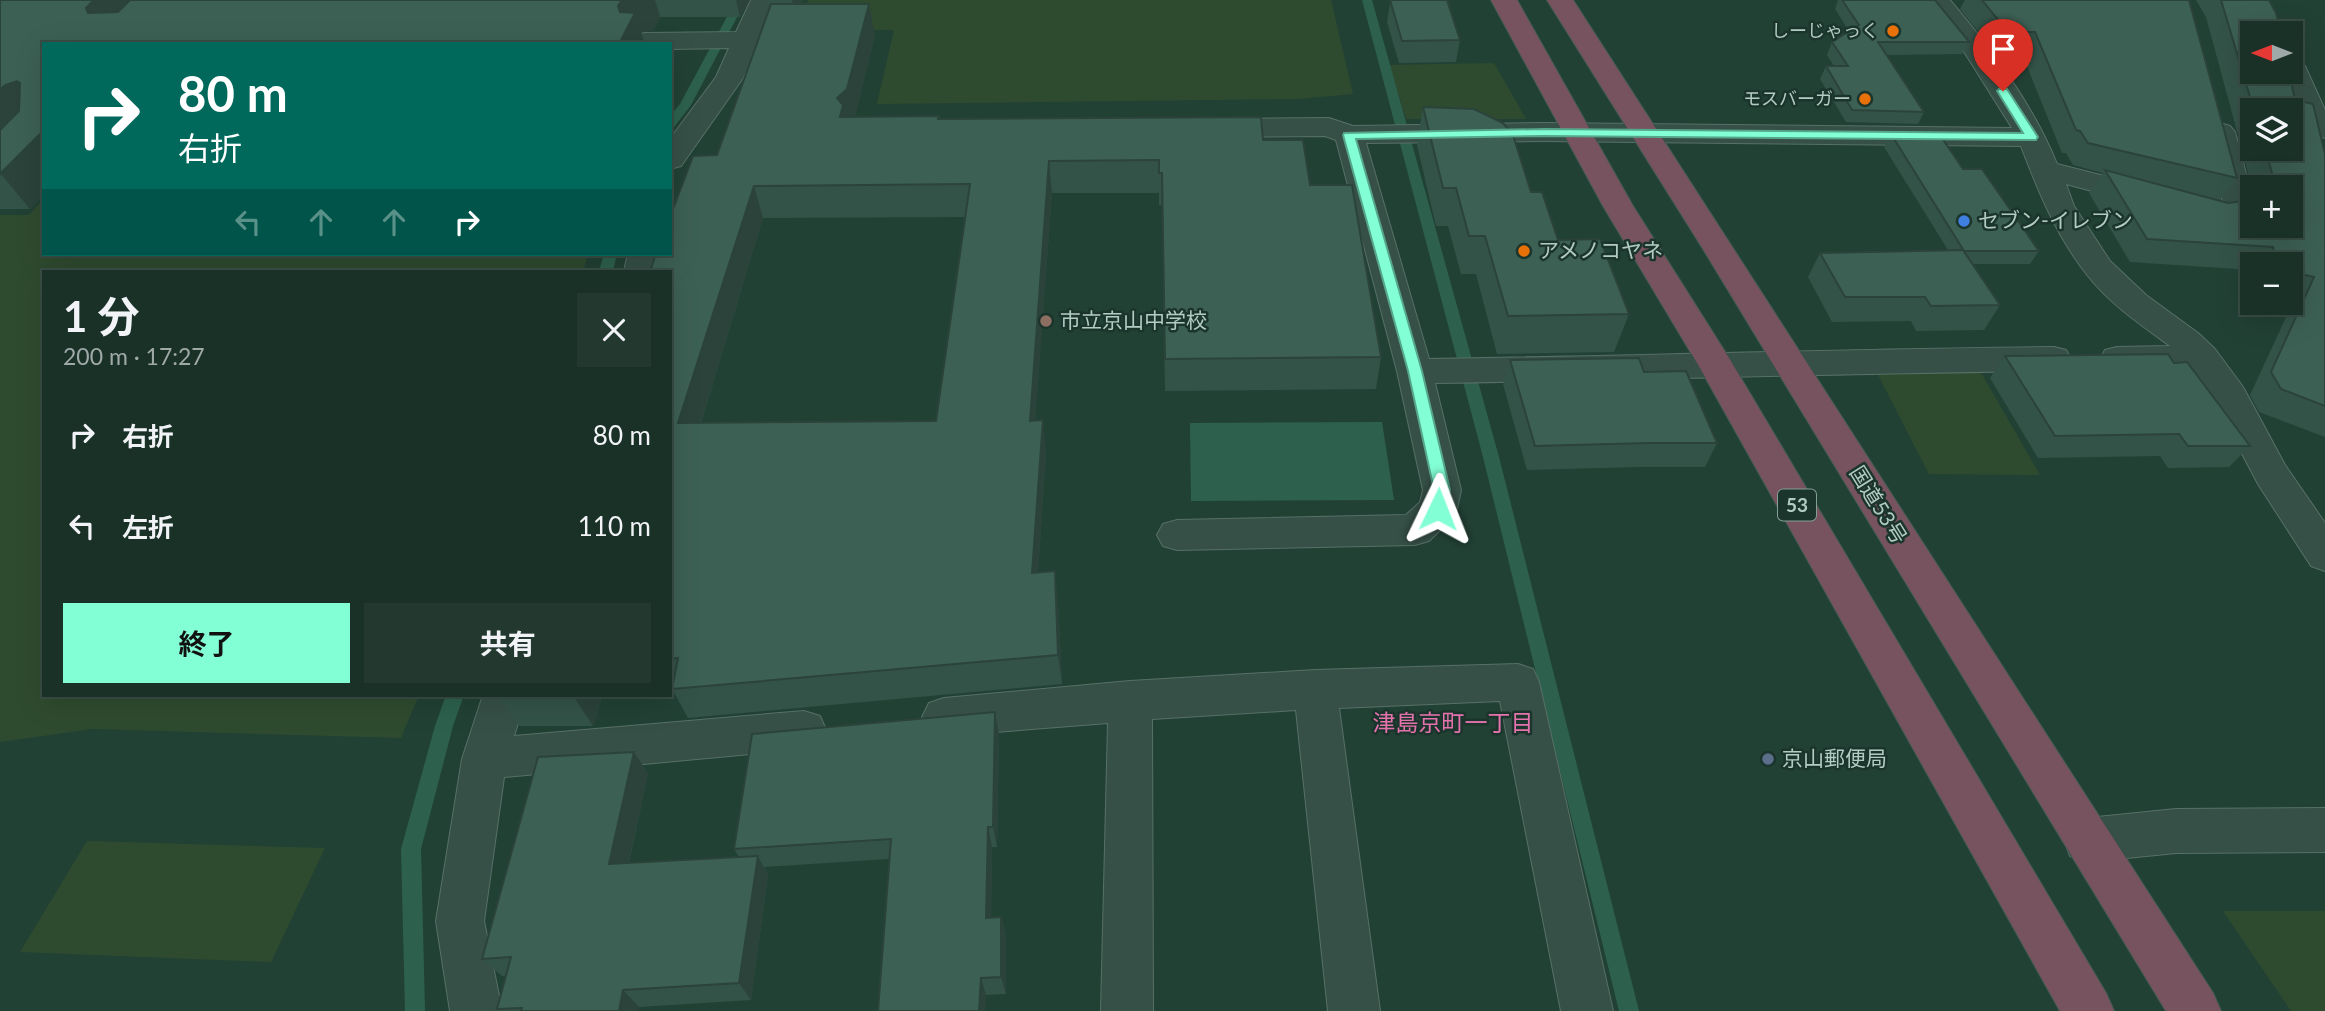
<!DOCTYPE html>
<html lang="ja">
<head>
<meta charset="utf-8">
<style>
  :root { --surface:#1a3128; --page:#233930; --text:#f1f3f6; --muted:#9fa9a8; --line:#384c45; --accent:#83ffd5 }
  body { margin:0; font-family:Lato,"Noto Sans JP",sans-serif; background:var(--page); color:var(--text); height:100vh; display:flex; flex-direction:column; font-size:26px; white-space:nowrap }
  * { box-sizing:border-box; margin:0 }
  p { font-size:23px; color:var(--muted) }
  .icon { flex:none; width:38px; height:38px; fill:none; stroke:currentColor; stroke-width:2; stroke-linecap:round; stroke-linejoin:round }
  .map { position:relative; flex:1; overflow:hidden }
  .drawer { position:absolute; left:42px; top:270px; width:630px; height:427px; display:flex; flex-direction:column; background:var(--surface); border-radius:0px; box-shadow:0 7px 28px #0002,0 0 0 2px var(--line) }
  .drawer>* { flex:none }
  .guide { position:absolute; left:42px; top:42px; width:630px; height:214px; border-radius:0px; box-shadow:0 7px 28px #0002,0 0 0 2px var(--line); background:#00695c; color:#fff; overflow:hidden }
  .needle { width:46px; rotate:270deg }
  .fabs { position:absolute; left:2240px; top:21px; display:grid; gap:14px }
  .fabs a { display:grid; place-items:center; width:63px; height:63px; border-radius:0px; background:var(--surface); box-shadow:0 7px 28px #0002,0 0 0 2px var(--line); font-size:35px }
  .pin { position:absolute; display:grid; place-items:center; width:60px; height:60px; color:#fff; margin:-72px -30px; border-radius:50% 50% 50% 0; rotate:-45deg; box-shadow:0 0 7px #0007 }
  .pin .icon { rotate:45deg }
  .me { position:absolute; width:77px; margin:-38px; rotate:2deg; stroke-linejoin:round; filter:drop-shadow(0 0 5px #0008) }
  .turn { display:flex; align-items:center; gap:24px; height:147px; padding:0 21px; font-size:32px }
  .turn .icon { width:91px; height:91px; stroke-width:2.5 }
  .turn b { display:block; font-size:49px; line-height:60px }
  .lanes { display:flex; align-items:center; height:66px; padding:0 21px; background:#0003; justify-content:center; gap:35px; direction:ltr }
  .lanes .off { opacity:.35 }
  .round { display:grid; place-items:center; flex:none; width:74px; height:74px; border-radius:0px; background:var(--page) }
  .overview { display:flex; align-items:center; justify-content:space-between; height:119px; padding:0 21px }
  h1 { font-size:42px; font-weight:700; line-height:52px }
  .action { display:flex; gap:14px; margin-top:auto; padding:14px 21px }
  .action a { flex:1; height:80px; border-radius:0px; background:var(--accent); color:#111; font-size:28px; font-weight:700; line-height:80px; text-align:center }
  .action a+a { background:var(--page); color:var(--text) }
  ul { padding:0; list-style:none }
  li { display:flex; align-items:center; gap:21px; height:91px; padding:0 21px }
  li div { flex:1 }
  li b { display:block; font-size:26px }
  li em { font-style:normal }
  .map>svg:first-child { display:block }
  .green { fill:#2f4b2f }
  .water { fill:#2d614e }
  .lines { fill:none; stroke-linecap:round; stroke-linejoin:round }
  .stream { fill:#2d614e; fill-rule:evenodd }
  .minor-casing { stroke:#577068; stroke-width:2 }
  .highway-casing { stroke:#415b52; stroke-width:2 }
  .minor { fill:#365047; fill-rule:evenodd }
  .highway { fill:#77525f; fill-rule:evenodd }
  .wall { fill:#345348; fill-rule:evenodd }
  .shaded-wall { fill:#2b433b }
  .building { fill:#3d6054; stroke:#2b433b; stroke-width:2; fill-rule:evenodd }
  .route { fill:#83ffd5; stroke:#55a68a; stroke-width:2 }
  .food-dot { fill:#e8710a; stroke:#1b352c; stroke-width:2.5 }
  .shop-dot { fill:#3f7fe0; stroke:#1b352c; stroke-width:2.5 }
  .education-dot { fill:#8d6e63; stroke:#1b352c; stroke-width:2.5 }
  .service-dot { fill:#5c6f8a; stroke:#1b352c; stroke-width:2.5 }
  .labels { text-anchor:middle; stroke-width:5; stroke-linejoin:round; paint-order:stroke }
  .far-poi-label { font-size:18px; fill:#b2cbc3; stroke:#1b352c; text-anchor:end }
  .shield { fill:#1b352c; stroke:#859e96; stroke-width:2 }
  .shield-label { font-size:19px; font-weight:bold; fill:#b2cbc3 }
  .poi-label { font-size:21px; fill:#b2cbc3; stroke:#1b352c; text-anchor:start }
  .street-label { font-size:21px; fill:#b2cbc3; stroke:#1b352c }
  .neighbourhood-label { font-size:23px; fill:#e572ad; stroke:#1b352c }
</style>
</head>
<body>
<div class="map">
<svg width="2325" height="1011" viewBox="0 0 2325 1011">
  <rect width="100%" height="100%" fill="#224135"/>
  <g class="green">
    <path d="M808 0H1331L1353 94 1298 99 877 104 894 30H798Z"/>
    <path d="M1494 63 1526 119H1406L1389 65Z"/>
    <path d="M44 199V254H588L583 271H44V695H419L401 738 92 729 0 742V215H29Z"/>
    <path d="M1980 371 2040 475 1929 474 1877 373Z"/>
    <path d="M87 841 325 848 271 962 20 952Z"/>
    <path d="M2223 911H2325V1011H2291Z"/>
  </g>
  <path class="water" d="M1382 422 1394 500 1191 501 1190 423Z"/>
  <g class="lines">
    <g class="stream">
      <path d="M736 0H746L691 105 674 127H670V116L680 104Z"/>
      <path d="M1362 0H1372L1499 457 1639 1011H1619L1483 457Z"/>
      <path d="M604 254H617L613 271H599Z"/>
      <path d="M446 695H464L453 726 421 849 425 1011H405L401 849 435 726Z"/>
    </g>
    <g class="minor-casing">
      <g id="minor">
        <path d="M751 0H777L743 78 681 166 670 169V139L716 77 729 48 670 49V44H634L632 41 636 35 645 33 736 32Z"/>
        <path d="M1923 0H1950C1991 49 2033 104 2057 164L2211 203H2223L2205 132 2210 126 2220 123 2230 126 2235 132 2252 196V218L2211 223 2066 184 2074 206 2110 261 2146 295 2198 333 2215 349 2243 387 2285 465 2325 523V571L2311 566 2258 484 2215 402 2193 370 2117 371 2105 368 2100 359 2105 350 2117 347 2170 346C2141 325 2110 304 2088 276 2057 237 2038 191 2021 146L1544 141 1366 143 1429 359C1637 356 1846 349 2054 347L2066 350 2071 359 2066 368 2054 371C1848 373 1642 380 1435 383L1461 490 1457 509 1452 519 1429 541 1415 545 1177 550 1163 546 1157 535 1163 524 1177 520 1406 515 1420 502 1423 490 1397 371 1336 140 1325 136 1211 137 1201 134 1197 128 1201 122 1211 119 1329 118 1353 126 1544 123 2012 128 1963 50Z"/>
        <path d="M2291 58 2301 60 2305 66 2325 110V138C2298 131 2290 95 2280 72H2291Z"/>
        <path d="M628 254H660L656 271H624Z"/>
        <path d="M1518 664 1533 669 1539 682 1613 1011H1561L1500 701 1339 708 1380 1011H1328L1296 710 1152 719 1153 1011H1101L1108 723 944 736 929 731 922 717 929 703 944 698 1130 681 1315 670Z"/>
        <path d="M483 695H527L514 736 804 711 820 716 826 730 820 744 804 749 504 777 484 921 502 1011H450L436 921 462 759Z"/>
        <path d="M2325 808V852L2176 853 2087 862 2070 856 2064 840 2070 824 2087 818 2176 809Z"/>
      </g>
    </g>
    <g class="highway-casing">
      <g id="highway">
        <path d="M1491 0H1517L1633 206 1729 358 2106 993 2114 1011H2060L1700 368 1603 206Z"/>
        <path d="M1547 0H1573L2213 993 2221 1011H2166L1703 249Z"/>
      </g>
    </g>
    <use href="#minor" class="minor"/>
    <use href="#highway" class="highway"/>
  </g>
  <g class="wall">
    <path d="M0 0H750L740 17H660L654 30 641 32 645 44H44V194L30 209H0Z"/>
    <path d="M768 0H802L800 4 875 35 855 116H939V119L1263 140 1310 185 1381 357 1376 389 1165 391 1162 205H1159V193H1052L1035 420 1046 452 1038 572 1058 602 1062 684 688 718 672 689 670 690V271L717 155 770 8ZM965 217 936 421 701 423 763 218Z"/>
    <path d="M1389 0H1447L1460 40 1456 62 1399 63 1387 22 1390 3Z"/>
    <path d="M1838 0H1935L1969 42 1962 54 1886 55 1924 112 1918 124 1846 122 1820 79 1826 66H1834L1827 55 1832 42 1849 31 1835 9Z"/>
    <path d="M1965 0H2189L2237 178 2220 200 2252 226 2291 187H2252L2206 17 2196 0H2269L2295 100 2325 154V437L2259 412 2250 395 2294 300 2291 299V264H2252V270L2130 262 2089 193 2103 173 2073 165 2066 153H2062L2022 54H1996L1960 9ZM2252 110H2291V149H2252Z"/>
    <path d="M1423 107 1531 192 1558 240 1629 314 1614 352 1497 354 1476 274H1461L1448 226H1436L1417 145Z"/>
    <path d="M1891 134 1963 169 2039 251 2030 264H1973L2000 305 1984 330 1916 331 1911 321 1832 322 1808 277 1820 253 1948 250 1884 147Z"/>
    <path d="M2005 356 2174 363 2250 446 2229 467 2168 468 2160 456 2038 458 1990 378Z"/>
    <path d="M1510 360 1644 372 1717 443 1705 467H1638L1527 470 1503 384Z"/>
    <path d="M499 695H603L593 726H520L498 697Z"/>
    <path d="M995 712 999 734 997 847H992L991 918 1001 917 1006 935V994L986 995 985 1011H878L889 859 764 867 768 875 751 1000 639 1007 638 1011H499L497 1009 506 976H502L482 959 648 773 629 863 739 857 734 849Z"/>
  </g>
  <g class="shaded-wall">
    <path d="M94 0H130L110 44 88 13 86 8Z"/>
    <path d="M622 0H655L660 17 654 30 641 32 645 44H619L618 6Z"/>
    <path d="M736 0H750L740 17Z"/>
    <path d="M792 0H802L796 17Z"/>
    <path d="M869 4 875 35 854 121 840 117 837 98Z"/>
    <path d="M17 81 43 115 0 152V90L5 85Z"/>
    <path d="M44 130V194L30 209 1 174Z"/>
    <path d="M1049 161 1052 193 1033 453 1030 421Z"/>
    <path d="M754 186 763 218 691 455 678 423Z"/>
    <path d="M1043 420 1046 452 1036 603 1032 573Z"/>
    <path d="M1055 571 1058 602 1062 684 1058 655Z"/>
    <path d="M574 695H603L593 726 574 697Z"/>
    <path d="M995 712 999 734 997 847 993 827Z"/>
    <path d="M634 752 648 773 624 884 609 864Z"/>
    <path d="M988 827 992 847 991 936 986 918Z"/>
    <path d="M758 856 768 875 751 1000 739 983Z"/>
    <path d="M1001 917 1006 935V994L1001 977Z"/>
    <path d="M981 978 986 995 985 1011H979Z"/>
    <path d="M623 990 639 1007 638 1011H619Z"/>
  </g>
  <g class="building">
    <path d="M0 0H94L86 8 88 13 118 12 130 0H622L618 6 620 12 635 13 619 44H44V130L0 174V130L19 111 20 83 17 81 5 85 0 90Z"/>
    <path d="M1390 0H1447L1460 40 1402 41Z"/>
    <path d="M1842 0H1935L1967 39 1969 42H1878L1924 112 1852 110 1826 66H1848L1832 42 1859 25Z"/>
    <path d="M1982 0H2189L2237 178 2088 143 2080 131 2076 130 2035 32H2008Z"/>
    <path d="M2221 0H2269L2276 13 2281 33H2252V72H2289L2295 100 2313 104 2325 154V406L2281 389 2271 372 2314 277 2291 272V264H2275L2273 247 2147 239 2105 170 2228 203 2252 200V226H2291V187H2272V173L2265 149H2291V110H2254Z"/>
    <path d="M771 4H869L847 89 837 98 843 105 840 117 939 116 938 119 1261 117 1263 140H1303L1310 185H1352L1381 357 1165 359 1162 173H1159V160L1049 161 1030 421 1043 420 1032 573 1055 571 1058 655 672 689 678 658 670 659V271H650L656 254H670V217L693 156 717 155ZM970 184 936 421 678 423 754 186Z"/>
    <path d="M1423 107 1474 109 1503 123 1513 135 1531 192H1542L1558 240 1600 239 1629 314 1508 316 1485 236H1469L1456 188H1443Z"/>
    <path d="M1891 134 1940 135 1963 169H1982L2039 251H1964Z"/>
    <path d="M1963 250 2000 305 1931 306 1925 297H1845L1820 253Z"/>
    <path d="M2168 354 2174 363 2187 362 2250 446H2188L2179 434 2055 436 2005 356Z"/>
    <path d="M1639 358 1644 372 1686 371 1717 443H1649L1535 446 1510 360Z"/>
    <path d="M499 695H574V697H498Z"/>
    <path d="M995 712 993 827H988L986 918 1001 917V977L981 978 979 1011H878L891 839 734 849 752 734Z"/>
    <path d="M634 752 609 864 758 856 739 983 623 990 619 1011H521L522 1008 497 1009 511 957 482 959 538 757Z"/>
  </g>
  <path class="route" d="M1999 89H2007L2038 137 2036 140 1544 136 1356 139 1422 371 1450 490 1443 514H1432L1430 509 1434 490 1408 371 1343 135 1344 133 1544 129 2023 133 1997 91Z"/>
  <g class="food-dot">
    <circle cx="1893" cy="31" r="7"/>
    <circle cx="1865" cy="99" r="7"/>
    <circle cx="1524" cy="251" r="7"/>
  </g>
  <circle class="shop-dot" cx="1964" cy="221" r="7"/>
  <circle class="education-dot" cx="1046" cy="321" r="7"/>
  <circle class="service-dot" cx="1768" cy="759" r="7"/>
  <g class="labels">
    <g class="far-poi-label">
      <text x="1879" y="37">しーじゃっく</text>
      <text x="1851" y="105">モスバーガー</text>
    </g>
    <rect class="shield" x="1778" y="489.5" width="38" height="31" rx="5"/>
    <g class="shield-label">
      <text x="1797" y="512">53</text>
    </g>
    <g class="poi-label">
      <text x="1978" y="228">セブン-イレブン</text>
      <text x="1538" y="258">アメノコヤネ</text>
      <text x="1060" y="328">市立京山中学校</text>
      <text x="1782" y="766">京山郵便局</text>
    </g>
    <g class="street-label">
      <text transform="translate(1878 505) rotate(58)" y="7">国道53号</text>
    </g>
    <g class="neighbourhood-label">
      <text x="1453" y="731">津島京町一丁目</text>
    </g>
  </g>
</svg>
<div class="fabs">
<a><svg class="needle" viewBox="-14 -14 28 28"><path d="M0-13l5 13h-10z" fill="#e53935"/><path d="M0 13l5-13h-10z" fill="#9fa9a8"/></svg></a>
<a><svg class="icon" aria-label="layers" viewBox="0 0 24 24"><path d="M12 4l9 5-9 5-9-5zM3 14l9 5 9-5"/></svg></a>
<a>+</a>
<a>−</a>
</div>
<div class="pin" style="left:2003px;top:91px;background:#d93025"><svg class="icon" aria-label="arrive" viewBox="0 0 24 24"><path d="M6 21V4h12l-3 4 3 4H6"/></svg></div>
<svg class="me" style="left:1438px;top:509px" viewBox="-20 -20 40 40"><path d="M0-17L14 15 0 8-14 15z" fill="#83ffd5" stroke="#fff" stroke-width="4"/></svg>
<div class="guide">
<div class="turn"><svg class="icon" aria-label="right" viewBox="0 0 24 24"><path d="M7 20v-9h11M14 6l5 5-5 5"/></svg><div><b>80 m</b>右折</div></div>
<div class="lanes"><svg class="icon off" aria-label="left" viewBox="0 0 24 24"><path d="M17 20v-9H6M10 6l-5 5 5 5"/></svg><svg class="icon off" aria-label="ahead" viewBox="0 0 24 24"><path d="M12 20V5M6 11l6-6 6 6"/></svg><svg class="icon off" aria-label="ahead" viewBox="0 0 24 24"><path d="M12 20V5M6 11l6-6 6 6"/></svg><svg class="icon" aria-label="right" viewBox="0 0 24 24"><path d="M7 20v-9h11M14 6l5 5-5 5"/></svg></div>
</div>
<section class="drawer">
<div class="overview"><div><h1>1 分</h1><p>200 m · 17:27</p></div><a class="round"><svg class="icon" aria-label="close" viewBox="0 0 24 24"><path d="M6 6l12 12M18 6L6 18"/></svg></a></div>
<ul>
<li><svg class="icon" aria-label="right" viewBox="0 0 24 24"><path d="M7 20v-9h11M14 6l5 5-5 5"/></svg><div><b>右折</b></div><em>80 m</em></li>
<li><svg class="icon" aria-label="left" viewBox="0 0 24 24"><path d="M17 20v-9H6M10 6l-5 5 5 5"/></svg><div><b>左折</b></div><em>110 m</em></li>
</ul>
<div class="action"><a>終了</a><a>共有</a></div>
</section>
</div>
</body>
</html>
